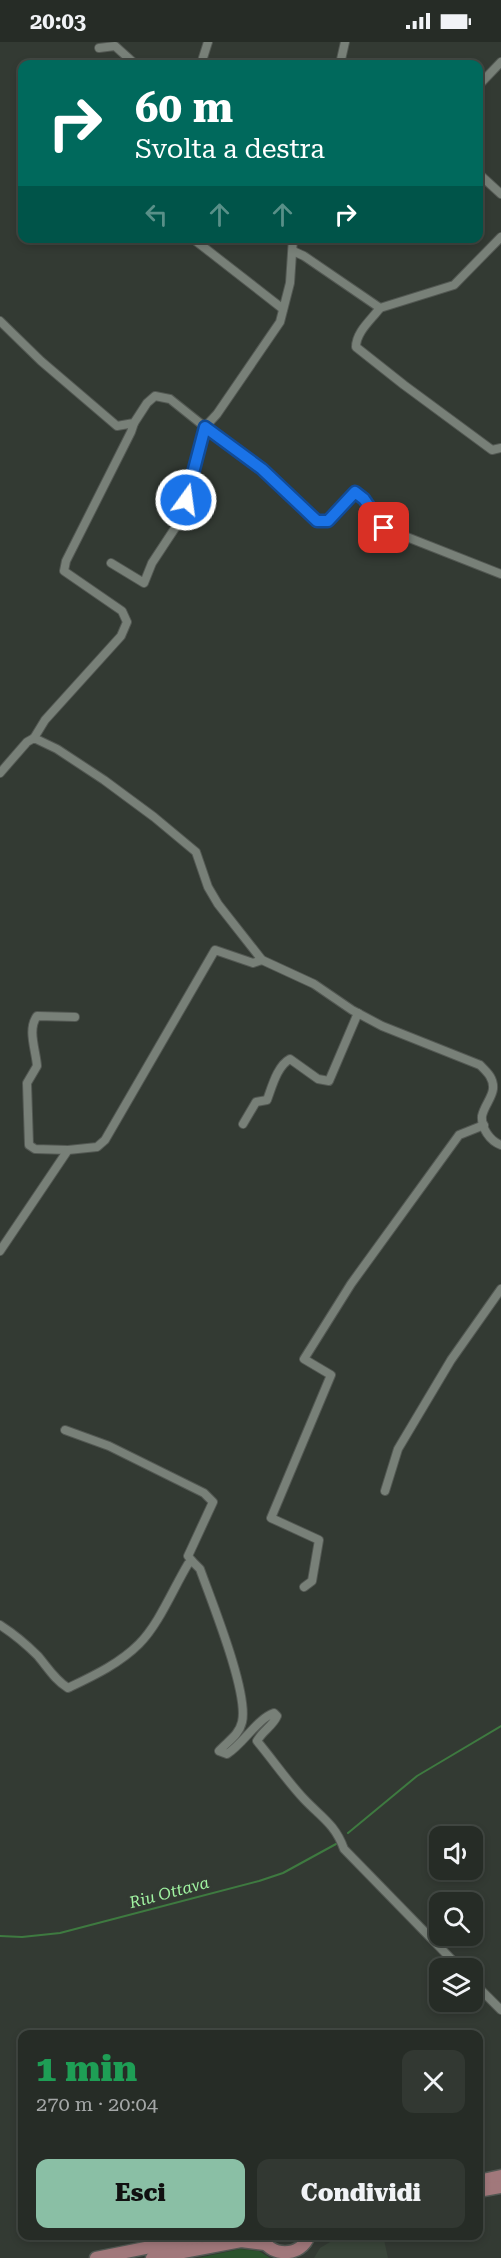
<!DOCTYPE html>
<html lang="it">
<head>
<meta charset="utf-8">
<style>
  :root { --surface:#262c26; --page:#323832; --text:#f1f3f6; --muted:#a4a7a7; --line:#424843; --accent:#8abfa5 }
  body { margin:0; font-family:"Roboto Serif",serif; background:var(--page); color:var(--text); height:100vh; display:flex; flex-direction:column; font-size:22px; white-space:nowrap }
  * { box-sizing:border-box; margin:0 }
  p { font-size:20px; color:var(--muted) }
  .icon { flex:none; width:33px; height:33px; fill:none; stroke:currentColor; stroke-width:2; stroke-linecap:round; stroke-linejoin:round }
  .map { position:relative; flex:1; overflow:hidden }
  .details { position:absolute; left:18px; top:1988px; width:465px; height:210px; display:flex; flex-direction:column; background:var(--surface); border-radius:12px; box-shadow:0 3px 9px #0003,0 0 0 2px var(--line) }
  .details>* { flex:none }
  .hud { position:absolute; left:18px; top:18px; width:465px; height:183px; border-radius:12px; box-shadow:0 3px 9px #0003,0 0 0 2px var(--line); background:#00695c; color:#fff; overflow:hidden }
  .tools { position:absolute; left:429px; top:1784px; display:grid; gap:12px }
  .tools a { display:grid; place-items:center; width:54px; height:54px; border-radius:12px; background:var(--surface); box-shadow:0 3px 9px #0003,0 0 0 2px var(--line); font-size:30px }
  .pin { position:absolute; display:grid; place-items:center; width:51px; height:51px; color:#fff; margin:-26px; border-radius:12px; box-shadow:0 3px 9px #0006 }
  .me { position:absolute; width:66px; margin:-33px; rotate:14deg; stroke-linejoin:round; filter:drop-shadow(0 0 4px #0008) }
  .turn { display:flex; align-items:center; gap:21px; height:126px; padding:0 18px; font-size:27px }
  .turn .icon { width:78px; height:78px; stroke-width:2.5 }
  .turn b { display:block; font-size:42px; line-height:51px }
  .lanes { display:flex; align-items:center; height:57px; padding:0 18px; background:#0003; justify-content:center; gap:30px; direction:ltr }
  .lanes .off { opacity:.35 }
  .round { display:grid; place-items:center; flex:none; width:63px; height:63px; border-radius:12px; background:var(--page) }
  .overview { display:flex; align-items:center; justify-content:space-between; height:102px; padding:0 18px }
  h1 { font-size:36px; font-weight:800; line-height:45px; color:#1e9e55 }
  .primary-button { display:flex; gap:12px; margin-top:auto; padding:12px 18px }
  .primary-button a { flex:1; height:69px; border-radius:12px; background:var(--accent); color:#111; font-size:24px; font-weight:800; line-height:69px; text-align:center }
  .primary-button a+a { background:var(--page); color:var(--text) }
  .status { display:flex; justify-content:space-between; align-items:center; height:42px; padding:0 30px; background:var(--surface); direction:ltr }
  .status svg { height:16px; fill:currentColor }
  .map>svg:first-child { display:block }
  .built { fill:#3a453a }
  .green { fill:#2b542d }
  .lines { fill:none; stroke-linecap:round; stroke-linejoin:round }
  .stream { stroke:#3e7a40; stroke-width:2 }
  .minor-casing { stroke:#535853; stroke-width:10 }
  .primary-casing { stroke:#535853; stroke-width:15 }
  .minor { stroke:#788078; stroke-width:8 }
  .primary { stroke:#a1787b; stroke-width:12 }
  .route-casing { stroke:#114b97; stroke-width:15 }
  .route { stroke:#1a73e8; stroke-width:10 }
  .labels { text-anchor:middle; stroke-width:6; stroke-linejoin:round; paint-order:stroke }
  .water-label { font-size:16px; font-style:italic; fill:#a1f4a2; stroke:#333a33 }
</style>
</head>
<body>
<div class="status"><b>20:03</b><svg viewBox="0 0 49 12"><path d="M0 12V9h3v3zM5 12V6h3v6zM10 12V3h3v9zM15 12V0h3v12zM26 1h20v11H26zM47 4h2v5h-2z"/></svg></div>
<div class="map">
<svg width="501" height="2216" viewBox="0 0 501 2216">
  <rect width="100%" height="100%" fill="#333a33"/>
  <path class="built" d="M342 2193H383L388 2216H314L320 2206Z"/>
  <path class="green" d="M240 2207 259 2209 270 2216H198Z"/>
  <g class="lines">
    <g class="stream">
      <path d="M348 1791 417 1734 501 1684"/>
      <path d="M0 1894 22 1895 60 1891 259 1839 283 1831 336 1802"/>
    </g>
    <g class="minor-casing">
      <g id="minor">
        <path d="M99 6 115 4 135 22"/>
        <path d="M201 22 208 0"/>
        <path d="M340 22 345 0"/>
        <path d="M478 44 501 20"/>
        <path d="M478 131 501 152"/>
        <path d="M192 196 283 267"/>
        <path d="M293 209 304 214 380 266 454 243 501 195"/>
        <path d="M380 266C371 278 356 290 356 305L404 343 492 408 501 406"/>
        <path d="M0 279 41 319 117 384 134 381 147 361 155 354 170 357 205 385 217 372 280 280 290 241 293 196"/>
        <path d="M111 521 144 541 152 521 181 477 205 385 262 427 317 479H328L355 450 364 457 384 486 501 532"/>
        <path d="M34 696 45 678 121 594 127 580 122 569 64 529 66 519 131 390 134 381"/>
        <path d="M0 731 27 700 34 696 57 707 104 738 154 775 196 810 208 845 218 862 262 918 314 942 352 968 382 984 480 1023C487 1030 494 1036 493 1047 492 1056 484 1064 482 1074 481 1086 490 1099 501 1103"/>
        <path d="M243 1082 256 1060 267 1058C272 1045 277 1024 290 1017L318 1037 329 1039 358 971"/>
        <path d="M68 1108 35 1107 29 1103 27 1041 37 1024C36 1008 27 988 37 974L75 975"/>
        <path d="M0 1209 68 1108 97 1105 105 1098 215 908 253 921 262 918"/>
        <path d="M65 1388 109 1404 204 1451 213 1460 188 1514 192 1519"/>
        <path d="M385 1449 398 1407 451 1318 501 1247"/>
        <path d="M304 1545 312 1539 319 1498 271 1476 331 1333 304 1317 351 1242 459 1093 484 1083"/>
        <path d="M0 1583C14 1592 26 1602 38 1614 48 1626 55 1638 68 1646 93 1634 119 1622 139 1602 159 1582 173 1547 188 1522L192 1519 200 1527C211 1558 249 1651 242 1680 239 1693 228 1699 219 1709L227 1712C244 1701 257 1677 274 1671L277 1674C273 1684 263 1688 257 1699 273 1718 287 1739 304 1757 321 1775 335 1782 344 1807L460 1926"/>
        <path d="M472 1939 501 1968"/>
      </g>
    </g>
    <g class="primary-casing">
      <g id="primary">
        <path d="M478 2139 501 2134"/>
        <path d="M478 2149 501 2145"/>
        <path d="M261 2193C268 2216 302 2216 309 2193"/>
        <path d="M96 2216 210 2193"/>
        <path d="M152 2216 241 2199 265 2202"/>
      </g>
    </g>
    <use href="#minor" class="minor"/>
    <use href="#primary" class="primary"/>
  </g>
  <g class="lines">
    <g class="route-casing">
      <path id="route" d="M186 458 205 385 262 427 317 479H328L355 450 364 457 384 486"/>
    </g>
    <use href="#route" class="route"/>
  </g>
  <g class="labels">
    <g class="water-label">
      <text transform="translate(169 1850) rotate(-15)" y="6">Riu Ottava</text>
    </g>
  </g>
</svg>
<div class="tools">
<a><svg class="icon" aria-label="sound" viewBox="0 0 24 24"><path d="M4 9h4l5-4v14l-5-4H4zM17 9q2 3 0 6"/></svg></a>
<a><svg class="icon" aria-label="search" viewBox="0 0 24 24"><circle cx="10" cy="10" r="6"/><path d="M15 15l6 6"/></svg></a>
<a><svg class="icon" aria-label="layers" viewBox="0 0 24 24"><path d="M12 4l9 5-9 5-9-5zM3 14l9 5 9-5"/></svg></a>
</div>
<div class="pin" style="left:384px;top:486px;background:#d93025"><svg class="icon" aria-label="arrive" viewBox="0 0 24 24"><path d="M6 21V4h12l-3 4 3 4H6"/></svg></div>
<svg class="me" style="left:186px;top:458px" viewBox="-20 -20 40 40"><circle r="17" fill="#1a73e8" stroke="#fff" stroke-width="3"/><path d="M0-11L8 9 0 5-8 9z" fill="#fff"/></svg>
<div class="hud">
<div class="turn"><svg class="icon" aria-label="right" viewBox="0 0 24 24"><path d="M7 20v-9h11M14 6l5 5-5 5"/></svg><div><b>60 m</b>Svolta a destra</div></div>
<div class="lanes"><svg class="icon off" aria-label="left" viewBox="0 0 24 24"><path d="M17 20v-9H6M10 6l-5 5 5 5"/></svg><svg class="icon off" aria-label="ahead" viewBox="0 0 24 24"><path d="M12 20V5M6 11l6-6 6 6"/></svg><svg class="icon off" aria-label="ahead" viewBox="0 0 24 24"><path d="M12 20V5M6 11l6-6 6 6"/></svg><svg class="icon" aria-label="right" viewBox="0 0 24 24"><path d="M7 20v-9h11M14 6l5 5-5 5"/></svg></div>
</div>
<section class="details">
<div class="overview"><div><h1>1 min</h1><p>270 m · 20:04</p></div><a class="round"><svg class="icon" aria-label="close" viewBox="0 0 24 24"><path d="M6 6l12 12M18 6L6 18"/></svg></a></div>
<div class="primary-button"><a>Esci</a><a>Condividi</a></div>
</section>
</div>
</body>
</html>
